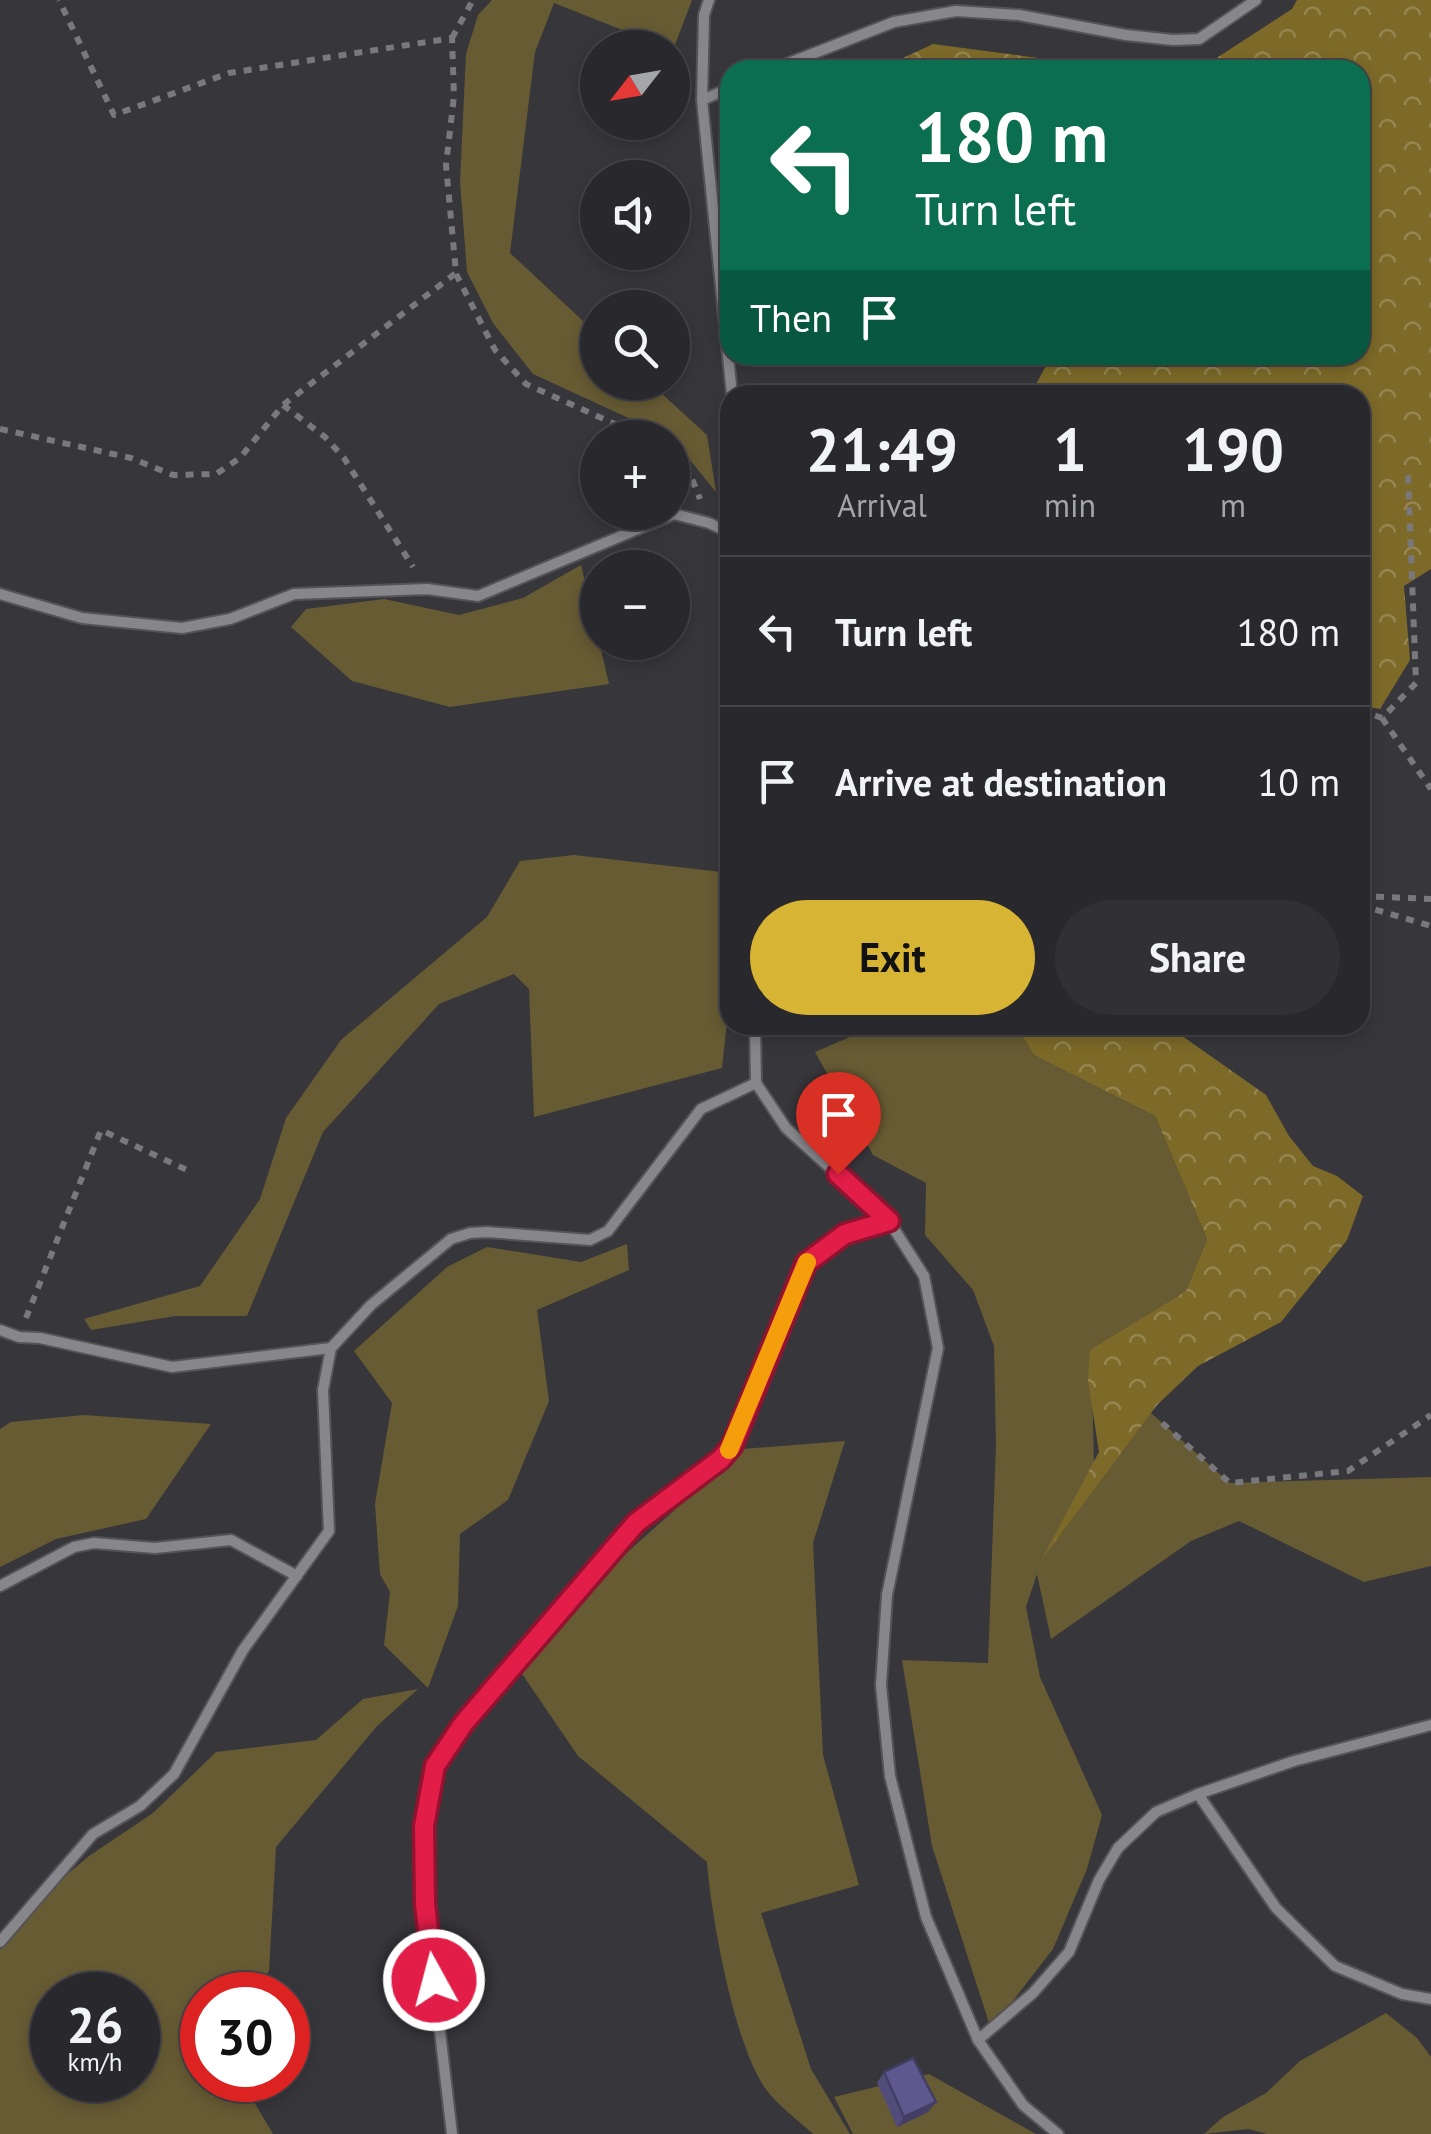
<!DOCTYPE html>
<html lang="en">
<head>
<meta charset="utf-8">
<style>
  :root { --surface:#29282c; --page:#313034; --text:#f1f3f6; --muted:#a5a6a9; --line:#454448; --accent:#d7b434 }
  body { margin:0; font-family:"PT Sans",sans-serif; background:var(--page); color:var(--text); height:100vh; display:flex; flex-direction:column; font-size:38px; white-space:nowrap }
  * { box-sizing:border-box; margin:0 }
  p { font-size:32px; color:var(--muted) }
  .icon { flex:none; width:55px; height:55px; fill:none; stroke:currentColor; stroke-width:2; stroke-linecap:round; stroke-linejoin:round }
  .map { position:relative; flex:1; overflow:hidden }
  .drawer { position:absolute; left:720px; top:385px; width:650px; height:650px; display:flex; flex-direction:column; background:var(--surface); border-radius:30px; box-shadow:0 5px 15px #0003,0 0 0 2px var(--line) }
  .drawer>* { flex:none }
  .banner { position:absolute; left:720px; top:60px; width:650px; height:305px; border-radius:30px; box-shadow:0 5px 15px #0003,0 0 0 2px var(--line); background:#0b6e4f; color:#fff; overflow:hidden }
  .needle { width:65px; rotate:239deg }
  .buttons { position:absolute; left:580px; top:30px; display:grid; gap:20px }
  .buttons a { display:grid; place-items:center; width:110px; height:110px; border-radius:50%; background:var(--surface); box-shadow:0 5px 15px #0003,0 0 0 2px var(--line); font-size:50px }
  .speed { position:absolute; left:30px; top:1972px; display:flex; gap:20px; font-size:50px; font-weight:700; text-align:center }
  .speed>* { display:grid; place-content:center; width:130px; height:130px; border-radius:50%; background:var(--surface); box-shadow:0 5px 15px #0003,0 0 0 2px var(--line); line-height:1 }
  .speed small { font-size:25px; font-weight:400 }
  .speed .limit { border:15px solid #d22; background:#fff; color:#111 }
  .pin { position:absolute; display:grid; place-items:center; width:85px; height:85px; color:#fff; margin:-102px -42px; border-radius:50% 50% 50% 0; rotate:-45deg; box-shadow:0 0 10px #0007 }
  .pin .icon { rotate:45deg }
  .me { position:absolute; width:110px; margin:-55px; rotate:353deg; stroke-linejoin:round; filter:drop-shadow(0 0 8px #0008) }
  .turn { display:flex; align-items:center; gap:35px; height:210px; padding:0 30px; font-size:45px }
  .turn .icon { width:130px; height:130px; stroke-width:2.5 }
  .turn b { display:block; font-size:70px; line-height:85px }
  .then { display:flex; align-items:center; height:95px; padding:0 30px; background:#0003; gap:20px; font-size:38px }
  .eta { display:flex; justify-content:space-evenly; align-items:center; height:170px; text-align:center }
  .eta b { font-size:60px; font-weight:700; line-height:70px }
  .cta { display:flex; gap:20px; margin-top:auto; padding:20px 30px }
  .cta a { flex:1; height:115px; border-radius:60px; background:var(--accent); color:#111; font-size:40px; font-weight:700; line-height:115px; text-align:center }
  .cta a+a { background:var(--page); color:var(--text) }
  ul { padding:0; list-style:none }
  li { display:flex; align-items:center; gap:30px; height:150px; padding:0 30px; border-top:2px solid var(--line) }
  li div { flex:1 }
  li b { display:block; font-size:38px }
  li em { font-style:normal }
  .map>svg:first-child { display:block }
  .grass { fill:#675b34; fill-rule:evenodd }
  .forest { fill:url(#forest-crowns) }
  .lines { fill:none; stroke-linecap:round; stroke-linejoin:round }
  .minor-casing { stroke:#545458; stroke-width:14 }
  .path { stroke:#79797d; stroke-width:6; stroke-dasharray:8 8; stroke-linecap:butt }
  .minor { stroke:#86868b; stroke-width:10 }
  .wall { fill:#524c7b }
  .shaded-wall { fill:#423e64 }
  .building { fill:#5f588f; stroke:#423e64; stroke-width:2.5 }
  .route-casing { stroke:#92132f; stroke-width:25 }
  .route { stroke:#e11d48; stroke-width:18 }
  .slow { stroke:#f59e0b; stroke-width:18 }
</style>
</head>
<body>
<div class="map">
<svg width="1431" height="2134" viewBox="0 0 1431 2134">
  <defs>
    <pattern id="forest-crowns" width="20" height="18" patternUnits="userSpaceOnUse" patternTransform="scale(2.5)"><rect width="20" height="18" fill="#7d6a29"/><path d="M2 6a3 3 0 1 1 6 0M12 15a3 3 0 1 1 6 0" fill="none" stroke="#948551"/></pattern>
  </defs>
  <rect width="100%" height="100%" fill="#37363b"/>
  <g class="grass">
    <path d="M492 0H692L673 50 554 3 535 52 510 253 597 334 598 382 650 383 707 435 716 492 672 438 533 374 493 323 467 272 460 182 466 54 478 15Z"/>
    <path d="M581 565 609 684 450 707 352 681 291 627 306 609 384 599 459 615 523 598Z"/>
    <path d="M574 855 730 873V993L722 1068 534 1117 529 989 514 974 439 1004 323 1132 247 1316H175L91 1330 84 1319 200 1286 260 1199 286 1118 341 1040 487 917 520 861Z"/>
    <path d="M878 1025H1015L1034 1055 1155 1116 1207 1239 1186 1291 1091 1350 1094 1463 1055 1537 1151 1413 1230 1483 1431 1477V1566L1364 1582 1239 1521 1191 1541 1051 1639 1037 1574 1026 1607 1040 1677 1102 1815 1087 1869 1053 1949 991 2029 932 1846 902 1660 988 1663 996 1444 994 1346 973 1290 925 1235 926 1183 873 1155 815 1052Z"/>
    <path d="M627 1244 629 1270 537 1310 549 1401 508 1500 460 1534 458 1606 428 1688 384 1645 390 1592 380 1574 375 1504 392 1403 354 1351 447 1267 487 1247 581 1262Z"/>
    <path d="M84 1415 211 1424 146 1519 56 1539 0 1567V1429L11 1422Z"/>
    <path d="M845 1441 813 1543 823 1755 859 1885 761 1913 811 2069 850 2134H813C798 2120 780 2107 768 2092 735 2051 711 1916 707 1862L578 1756 518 1668 576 1598 743 1449Z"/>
    <path d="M418 1689 377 1726 276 1847 269 1971 253 1995H202V2080H241L273 2134H0V1950L35 1901 89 1856 153 1813 216 1752 316 1740 363 1699ZM52 1995H138V2080H52Z"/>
    <path d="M1386 2013 1417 2038 1431 2057V2134H1267L1248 2129 1204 2134 1223 2117 1266 2093 1300 2061Z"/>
    <path d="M929 2074 1036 2134H853L834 2097Z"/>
  </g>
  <g class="forest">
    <path d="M1297 0H1431V569L1404 586 1410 660 1380 709 1360 705V395H1030L1052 355H1360V70H1198L1292 9Z"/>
    <path d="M933 44 1130 70H898L888 65Z"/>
    <path d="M1015 1025H1178L1185 1038 1266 1095 1289 1136 1313 1166 1337 1176 1363 1196 1347 1240 1281 1322 1198 1366 1157 1405 1042 1559 1099 1452 1088 1380 1090 1350 1186 1291 1207 1239 1155 1116 1034 1055Z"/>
  </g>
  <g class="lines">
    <g class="minor-casing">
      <g id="minor">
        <path d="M709 0 704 15 702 100 732 395"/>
        <path d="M771 70 894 22 956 11 1019 15 1126 35 1173 40 1199 39 1256 0"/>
        <path d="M702 100 730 88"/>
        <path d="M0 594 82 618 182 628 230 619 294 594 427 589 478 596 674 514 709 523 730 533"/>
        <path d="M755 1025 756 1083 786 1128 889 1221 924 1276 938 1348 887 1595 881 1685 890 1776 926 1917 978 2040 1023 2105 1058 2134"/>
        <path d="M0 1330 19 1337 40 1338 172 1367 331 1348"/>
        <path d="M0 1586 74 1547 94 1543 155 1548 231 1540 297 1576"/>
        <path d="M1198 1794 1276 1908 1335 1966 1402 1994 1431 1999"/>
        <path d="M0 1942 93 1834 140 1806 174 1774 243 1650 329 1531 323 1390 331 1348 371 1305 451 1239 470 1233 487 1232 590 1240 608 1231 701 1109 756 1083"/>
        <path d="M978 2040 1033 1993 1069 1952 1099 1880 1118 1848 1156 1812 1198 1794 1294 1761 1431 1725"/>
        <path d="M452 2134 425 1904 424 1826 435 1765 463 1724 636 1523 721 1459 732 1446 806 1263 845 1233 889 1221"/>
      </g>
    </g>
    <g class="path">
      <path d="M452 38 473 0"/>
      <path d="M456 274 495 350 526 384 646 438"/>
      <path d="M283 405 325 437 344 458 413 567"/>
      <path d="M0 429 131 458 173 475 216 474 240 458 283 405 456 273 446 165 454 96 452 38 229 73 114 115 59 0"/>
      <path d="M672 455 692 479 700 499"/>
      <path d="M1360 710 1382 718 1416 683 1408 475"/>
      <path d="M1382 718 1431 789"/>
      <path d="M1360 896 1431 899"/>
      <path d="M1360 905 1431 926"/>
      <path d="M26 1318 101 1130 189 1171"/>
      <path d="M1162 1423 1230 1483 1348 1471 1431 1415"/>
    </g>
    <use href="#minor" class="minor"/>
  </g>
  <path class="wall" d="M884 2072 936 2102 928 2112 897 2127 877 2083Z"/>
  <path class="shaded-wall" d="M936 2102 928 2112 897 2127 904 2117Z"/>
  <path class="building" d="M913 2058 936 2102 904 2117 884 2072Z"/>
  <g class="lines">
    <g class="route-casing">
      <path id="route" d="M434 1980 425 1904 424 1826 435 1766 463 1724 636 1523 721 1459 732 1446 806 1263 845 1234 889 1221 838 1174"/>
    </g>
    <use href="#route" class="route"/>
    <path class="slow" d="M729 1450 807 1262"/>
  </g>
</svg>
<div class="buttons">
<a><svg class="needle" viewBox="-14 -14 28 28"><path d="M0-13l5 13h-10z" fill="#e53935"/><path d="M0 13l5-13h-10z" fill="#a5a6a9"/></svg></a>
<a><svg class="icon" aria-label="sound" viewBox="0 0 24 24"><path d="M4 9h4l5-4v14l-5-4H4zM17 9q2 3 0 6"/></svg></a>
<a><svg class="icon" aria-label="search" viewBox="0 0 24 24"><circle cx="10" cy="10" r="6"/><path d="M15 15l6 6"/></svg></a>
<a>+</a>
<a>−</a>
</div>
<div class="speed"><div>26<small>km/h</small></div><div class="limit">30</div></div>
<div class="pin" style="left:838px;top:1174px;background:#d93025"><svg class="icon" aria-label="arrive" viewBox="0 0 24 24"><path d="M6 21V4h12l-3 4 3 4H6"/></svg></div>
<svg class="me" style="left:434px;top:1980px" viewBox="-20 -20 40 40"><circle r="17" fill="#e11d48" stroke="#fff" stroke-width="3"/><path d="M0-11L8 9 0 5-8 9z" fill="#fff"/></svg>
<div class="banner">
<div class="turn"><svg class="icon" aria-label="left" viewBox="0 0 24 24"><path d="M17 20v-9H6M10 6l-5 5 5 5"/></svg><div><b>180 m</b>Turn left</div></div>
<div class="then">Then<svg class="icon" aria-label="arrive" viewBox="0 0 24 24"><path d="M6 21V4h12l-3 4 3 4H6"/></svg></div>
</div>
<section class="drawer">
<div class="eta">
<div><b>21:49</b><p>Arrival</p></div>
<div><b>1</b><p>min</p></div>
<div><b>190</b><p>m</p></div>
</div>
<ul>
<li><svg class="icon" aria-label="left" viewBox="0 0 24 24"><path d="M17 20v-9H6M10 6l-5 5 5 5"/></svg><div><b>Turn left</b></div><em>180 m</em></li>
<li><svg class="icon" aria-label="arrive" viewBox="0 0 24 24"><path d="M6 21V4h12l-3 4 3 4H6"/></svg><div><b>Arrive at destination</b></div><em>10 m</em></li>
</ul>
<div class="cta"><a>Exit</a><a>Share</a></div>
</section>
</div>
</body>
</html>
